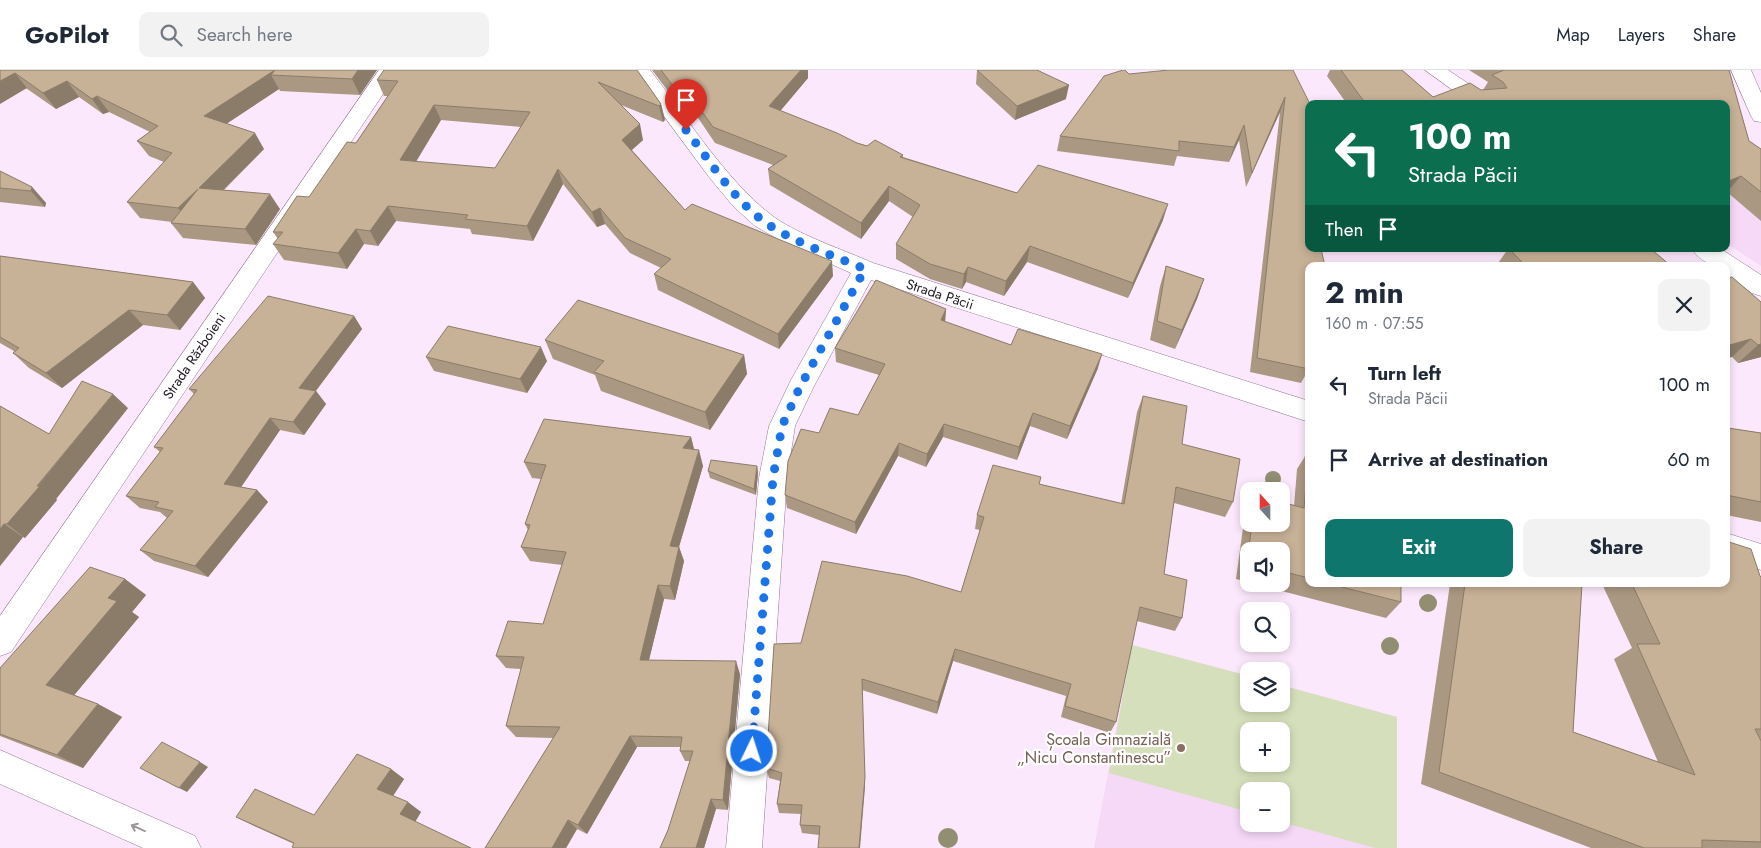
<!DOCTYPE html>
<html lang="en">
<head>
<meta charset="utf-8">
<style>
  :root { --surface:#fff; --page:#f2f2f3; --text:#1f2937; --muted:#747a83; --line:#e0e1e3; --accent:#0f766e }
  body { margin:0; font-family:Jost,sans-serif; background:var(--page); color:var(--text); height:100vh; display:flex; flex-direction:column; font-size:19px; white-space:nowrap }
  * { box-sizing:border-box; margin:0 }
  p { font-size:16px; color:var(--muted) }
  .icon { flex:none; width:28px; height:28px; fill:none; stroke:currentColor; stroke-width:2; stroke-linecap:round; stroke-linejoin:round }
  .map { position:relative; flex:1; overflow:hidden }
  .side { position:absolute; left:1305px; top:192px; width:425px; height:325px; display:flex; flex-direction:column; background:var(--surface); border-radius:10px; box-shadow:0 2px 8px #0003 }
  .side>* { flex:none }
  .guide { position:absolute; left:1305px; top:30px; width:425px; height:152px; border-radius:10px; box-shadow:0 2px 8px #0003; background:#0b6e4f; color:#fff; overflow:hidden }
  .needle { width:32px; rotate:339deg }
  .buttons { position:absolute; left:1240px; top:412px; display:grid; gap:10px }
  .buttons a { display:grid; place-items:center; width:50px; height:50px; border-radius:10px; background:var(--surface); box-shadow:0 2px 8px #0003; font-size:25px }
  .pin { position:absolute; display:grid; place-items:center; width:42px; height:42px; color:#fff; margin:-51px -21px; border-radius:50% 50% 50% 0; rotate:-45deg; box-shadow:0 0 5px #0007 }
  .pin .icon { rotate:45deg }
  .me { position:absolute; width:55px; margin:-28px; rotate:4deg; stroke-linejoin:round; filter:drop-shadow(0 0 4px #0008) }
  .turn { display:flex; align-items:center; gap:18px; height:105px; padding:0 20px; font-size:22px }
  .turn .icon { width:65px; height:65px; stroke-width:2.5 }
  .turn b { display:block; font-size:35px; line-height:42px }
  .then { display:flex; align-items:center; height:48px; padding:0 20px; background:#0003; gap:10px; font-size:19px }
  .round { display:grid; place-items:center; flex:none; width:52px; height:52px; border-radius:10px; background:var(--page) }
  .overview { display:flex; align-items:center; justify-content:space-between; height:85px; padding:0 20px }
  h1 { font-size:30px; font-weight:700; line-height:38px }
  .cta { display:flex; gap:10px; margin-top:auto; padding:10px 20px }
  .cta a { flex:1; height:58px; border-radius:10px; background:var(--accent); color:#fff; font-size:20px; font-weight:700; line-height:58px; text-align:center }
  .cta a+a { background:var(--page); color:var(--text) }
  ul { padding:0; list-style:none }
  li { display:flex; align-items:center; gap:15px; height:75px; padding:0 20px }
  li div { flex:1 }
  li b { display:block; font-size:19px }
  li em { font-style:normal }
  header { display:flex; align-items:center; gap:30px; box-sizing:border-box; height:70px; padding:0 25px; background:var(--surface); border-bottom:1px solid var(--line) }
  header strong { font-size:24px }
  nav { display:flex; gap:28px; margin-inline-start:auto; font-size:18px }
  .search { width:350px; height:45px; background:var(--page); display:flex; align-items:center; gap:12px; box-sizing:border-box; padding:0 18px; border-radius:10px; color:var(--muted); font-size:19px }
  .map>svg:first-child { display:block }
  .built { fill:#f6d8f7; fill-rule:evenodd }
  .green { fill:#d6dfbb; fill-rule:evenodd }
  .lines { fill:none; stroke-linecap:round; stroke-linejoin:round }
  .street-casing { stroke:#8f788f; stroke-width:1 }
  .secondary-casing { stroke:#8f788f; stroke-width:1 }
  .street { fill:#fff; fill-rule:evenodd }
  .secondary { fill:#fff; fill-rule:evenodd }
  .tree { fill:#918e72 }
  .wall { fill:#ab9882; fill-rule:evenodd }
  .shaded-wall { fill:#8b7c6a }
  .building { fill:#c7b197; stroke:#8b7c6a; fill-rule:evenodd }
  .oneway { stroke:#9b979b }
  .route { stroke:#1a73e8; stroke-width:9; stroke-dasharray:0 16.2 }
  .education-dot { fill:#8d6e63; stroke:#fff; stroke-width:2 }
  .labels { text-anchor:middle; stroke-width:4.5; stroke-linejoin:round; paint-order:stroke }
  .street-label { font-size:14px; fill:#211821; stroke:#fff }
  .near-education-label { font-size:16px; fill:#785e54; stroke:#fff; text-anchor:end }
</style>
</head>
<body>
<header>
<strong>GoPilot</strong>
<div class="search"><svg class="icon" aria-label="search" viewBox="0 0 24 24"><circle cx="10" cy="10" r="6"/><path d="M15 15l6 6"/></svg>Search here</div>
<nav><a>Map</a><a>Layers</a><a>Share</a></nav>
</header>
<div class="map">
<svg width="1761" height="778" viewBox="0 0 1761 778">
  <rect width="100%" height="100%" fill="#fce8fc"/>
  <g class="built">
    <path d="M1726 66 1754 72 1761 91V196L1726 173Z"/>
    <path d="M1132 575 1249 606V634H1281V615L1397 647V778H1094ZM1249 661H1281V694H1249ZM1249 721H1281V754H1249Z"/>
  </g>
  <path class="green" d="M1132 575 1249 606V634H1281V615L1397 647V778H1375L1281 752V721H1249V742L1109 703ZM1281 661V694H1249V661Z"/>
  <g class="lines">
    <g class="street-casing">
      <g id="street">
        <path d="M379 0H399L11 582 0 586V546Z"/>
        <path d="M630 0H650C685 45 726 110 770 144 793 163 844 180 873 193L1309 331V352L871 210 813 318 795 356 787 408 762 778H726L759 408 769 356 791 310 851 203 789 175 755 156 733 136 709 107Z"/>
        <path d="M1731 0H1751L1761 23V52L1754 51 1751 46Z"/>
        <path d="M1726 463 1761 474V500L1726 489Z"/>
      </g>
    </g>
    <g class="secondary-casing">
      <g id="secondary">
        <path d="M1425 0H1448L1493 30 1496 34H1472Z"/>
        <path d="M1692 179H1721L1761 205V226L1752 223 1726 205V196C1712 196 1700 192 1692 179Z"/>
        <path d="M0 680 195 766 201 778H143L0 714Z"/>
      </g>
    </g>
    <use href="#street" class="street"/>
    <use href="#secondary" class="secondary"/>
  </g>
  <g class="tree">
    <circle cx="1273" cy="409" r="8"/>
    <circle cx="1428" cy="533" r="9"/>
    <circle cx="1390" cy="576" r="9"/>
    <circle cx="948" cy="768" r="10"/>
  </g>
  <g class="wall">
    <path d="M0 0H377L360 25 280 21 279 19 226 54 264 79 224 120 280 139 256 175 183 168 171 153 172 152 140 148 127 132 164 92 149 86 137 71 150 62 109 42 103 44 79 27 56 39Z"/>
    <path d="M637 0 661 34 665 50 663 52 621 35 643 70 632 80 685 140 833 206 779 279 658 220 654 204 661 198 630 183 605 154 597 157 563 114 533 171 472 164 470 159 396 151 378 176 364 174 347 199 284 190 273 174 278 169 273 162 309 127 356 73 388 26H384L377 10ZM441 50 521 57 495 98 416 92Z"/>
    <path d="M652 0H808V8L780 41 857 73 903 85V87L1017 123 1163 150 1128 228 1027 192 1004 226 966 212 962 219 930 209 896 189V174L913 147 889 131 861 169 770 115 768 99 773 95 715 73 686 30 680 37Z"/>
    <path d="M977 0 1066 29 1015 50 976 14Z"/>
    <path d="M1293 0 1309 196V299L1301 313 1250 302 1280 42 1246 117 1239 70 1229 92 1177 86 1174 96 1057 81 1060 66 1129 4Z"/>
    <path d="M1330 0H1402L1433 27 1483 20 1488 12 1469 0H1729L1749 71 1761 79V151L1727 122H1726V34H1347L1327 6Z"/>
    <path d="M0 101 32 117 46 133 45 137 0 132Z"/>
    <path d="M1508 179H1651L1671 196H1496Z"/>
    <path d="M0 186 193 212 205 228 180 260 143 255 62 318 29 298 13 283 14 281 0 273Z"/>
    <path d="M1166 196 1204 209 1197 229 1175 279 1150 270 1160 216Z"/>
    <path d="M1726 208 1761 232V287L1738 293 1732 287 1726 288Z"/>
    <path d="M946 239 945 252 1011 275 1098 298 1067 369 1030 356 1017 390 943 367 926 397 898 386 856 464 787 438 785 425 819 363 858 345 879 305 836 292 835 278Z"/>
    <path d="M354 246 362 259 316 321 326 334 304 365 280 360 241 417 257 420 268 432 208 507 154 491 140 480 167 448 160 442 140 438 126 426 160 382 154 377 194 324 189 319Z"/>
    <path d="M545 270 744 285 747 304 710 360 601 321 595 305 553 289Z"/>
    <path d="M426 287 547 291 527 323 434 301Z"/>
    <path d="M1143 326 1182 374 1233 432 1225 447 1174 433 1164 504 1182 548 1175 561 1137 551 1116 652 1110 663 1061 647 1066 626 953 591 937 644 862 620 865 717 819 765 802 763 800 755 801 744 779 743 777 734 780 711 769 708 766 698 801 573 961 522 980 460 975 459 977 445 1039 414 1121 434 1137 342Z"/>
    <path d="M0 336 49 364 128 338 56 429 57 430 25 468 23 467 0 496Z"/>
    <path d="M1726 354 1728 358 1761 363V452L1726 445Z"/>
    <path d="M691 367 694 380 703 396 679 477 684 491 675 530 664 529 649 590 740 604 728 740 716 739 704 778H660L668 760 690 691H685L680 681V677H637L587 764 577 759 566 778H485L553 668 516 667 506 656 521 599 506 598 496 586 543 554 562 495 530 491 521 477 528 460 525 454 541 409 532 408 524 392Z"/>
    <path d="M1309 380V514H1401V532L1386 548 1255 514H1281V481H1249V512L1236 509 1245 443 1249 437V454H1281L1294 436 1297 399Z"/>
    <path d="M757 396 758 403 756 425 710 408 708 401Z"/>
    <path d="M1760 506 1761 507V778H1591L1421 714 1450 514H1582L1573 662 1658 692 1614 589 1632 578 1602 514H1726Z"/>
    <path d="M125 509 146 525 132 542 139 547 74 625 98 634 122 647 83 698 0 666V598Z"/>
    <path d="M391 699 404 709 393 726 421 742 415 751 294 774 254 756 236 747 314 745Z"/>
  </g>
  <g class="shaded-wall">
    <path d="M275 0 271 5 279 19 214 62 204 46Z"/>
    <path d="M358 0H377L360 25 352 9Z"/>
    <path d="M801 0H808V8L771 52 769 36Z"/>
    <path d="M15 3 27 18 0 34V11Z"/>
    <path d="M67 11 79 27 56 39 43 23Z"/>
    <path d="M683 15 686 30 680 37 677 21Z"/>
    <path d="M1069 15 1066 29 1015 50 1017 36Z"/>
    <path d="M97 26 109 42 103 44 92 29Z"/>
    <path d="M1285 27 1280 42 1246 117 1252 103Z"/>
    <path d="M661 34 665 50 663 52 659 36Z"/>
    <path d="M434 35 441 50 407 106 400 90Z"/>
    <path d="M640 54 643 70 626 85 622 70Z"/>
    <path d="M1244 55 1239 70 1229 92 1234 77Z"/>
    <path d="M255 63 264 79 210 133 199 118Z"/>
    <path d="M558 99 563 114 533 171 527 156Z"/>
    <path d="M1741 106 1727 122H1726V112Z"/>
    <path d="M889 116V131L861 169V153Z"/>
    <path d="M32 117 46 133 45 137 31 121Z"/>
    <path d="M198 119 190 154 178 138Z"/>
    <path d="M270 124 280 139 256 175 245 159Z"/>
    <path d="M1168 134 1163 150 1128 228 1133 213Z"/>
    <path d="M388 136 396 151 378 176 370 161Z"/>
    <path d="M600 138 605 154 597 157 592 142Z"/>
    <path d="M356 159 364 174 347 199 338 183Z"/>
    <path d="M1030 176 1027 192 1004 226 1006 211Z"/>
    <path d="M832 191 833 206 779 279 778 264Z"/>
    <path d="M968 197 966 212 962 219 964 204Z"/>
    <path d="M1204 209 1197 229 1175 279 1182 260Z"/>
    <path d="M193 212 205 228 180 260 167 245Z"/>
    <path d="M946 239 945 252 941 250Z"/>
    <path d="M129 240 143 255 62 318 46 303Z"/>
    <path d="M354 246 362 259 308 331 299 318Z"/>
    <path d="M1751 269 1732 287 1726 288V276Z"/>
    <path d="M1761 274V287L1738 293 1758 275Z"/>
    <path d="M541 277 547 291 527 323 520 309Z"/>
    <path d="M1102 284 1098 298 1067 369 1070 356Z"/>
    <path d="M744 285 747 304 710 360 705 342Z"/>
    <path d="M316 321 326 334 304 365 293 352Z"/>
    <path d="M113 324 128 338 56 429 57 430 25 468 7 454Z"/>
    <path d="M1033 343 1030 356 1017 390 1019 377Z"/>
    <path d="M270 348 280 360 235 426 224 414Z"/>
    <path d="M944 354 943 367 926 397 927 384Z"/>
    <path d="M691 367 695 383 683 378Z"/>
    <path d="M899 373 898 386 856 464 855 452Z"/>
    <path d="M699 380 703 396 675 490 670 476Z"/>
    <path d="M757 396 758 403 756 425 754 419Z"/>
    <path d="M257 420 268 432 208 507 195 496Z"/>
    <path d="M4 454 23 467 0 496V459Z"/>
    <path d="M679 477 684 491 675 530 670 516Z"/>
    <path d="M125 509 146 525 132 542 139 547 71 629 46 615 108 528Z"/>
    <path d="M658 515 664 529 646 602 640 590Z"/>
    <path d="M955 579 953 591 937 644 938 632Z"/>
    <path d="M736 591 740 604 728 740 723 730Z"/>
    <path d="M862 609 865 717 860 778H859Z"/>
    <path d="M98 634 122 647 83 698 57 685Z"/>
    <path d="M630 666 637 677 587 764 578 755Z"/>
    <path d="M200 692 208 697 187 722 179 718Z"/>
    <path d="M391 699 404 709 391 729 377 719Z"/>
    <path d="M711 729 716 739 704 778H696Z"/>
    <path d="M408 732 421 742 414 754 400 744Z"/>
    <path d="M568 750 577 759 566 778H552Z"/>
  </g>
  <g class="building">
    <path d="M0 0H275L204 46 255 63 199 118 270 124 245 159 171 153 198 119 178 138 127 132 172 83 137 71 158 56 97 26 92 29 67 11 43 23 15 3 0 11Z"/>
    <path d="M275 0H358L352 9 271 5Z"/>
    <path d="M384 0H637L661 34 659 36 598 12 640 54 622 70 685 140 692 134 832 191 778 264 654 204 671 189 625 168 600 138 592 142 558 99 527 156 465 149 468 145 388 136 370 161 356 159 338 183 273 174 283 162H273L297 126 309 127 347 72 356 73 398 11 377 10ZM434 35 530 42 495 98 400 90Z"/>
    <path d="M661 0H801L769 36 837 63 857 73 867 76 875 70 903 85 900 87 1017 123 1038 95 1168 134 1133 213 1030 176 1006 211 968 197 964 204 930 194 896 174 920 135 889 116 861 153 768 99 787 86 713 57 683 15 677 21Z"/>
    <path d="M977 0H1037L1069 15 1017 36Z"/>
    <path d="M1123 0H1125L1129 4 1169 0H1293L1310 34H1309V179H1321L1325 196H1309V299L1257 288 1285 27 1252 103 1244 55 1234 77 1179 71V81L1060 66 1104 6Z"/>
    <path d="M1341 0H1402L1433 27 1470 13 1481 20 1507 18 1503 12 1492 5 1504 0H1729L1749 71 1761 79V122L1741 106 1726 112V34H1368L1363 30Z"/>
    <path d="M0 101 32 117 31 121 0 118Z"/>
    <path d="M1509 179H1651L1671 196H1526Z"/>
    <path d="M0 186 193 212 167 245 129 240 46 303 13 283 19 278 0 267Z"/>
    <path d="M1166 196 1204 209 1182 260 1157 251Z"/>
    <path d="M1732 207 1761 232V274L1758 275 1751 269 1726 276V208Z"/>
    <path d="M876 210 946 239 941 250 1011 275 1018 259 1102 284 1070 356 1033 343 1019 377 944 354 927 384 899 373 855 452 785 425 788 391 801 359 819 363 830 338 858 345 885 294 835 278Z"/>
    <path d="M268 226 354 246 299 318 316 321 293 352 270 348 224 414 257 420 195 496 140 480 173 441 155 437 159 432 126 426 163 378 154 377 197 320 189 319Z"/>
    <path d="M578 230 744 285 705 342 594 302 604 291 545 270Z"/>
    <path d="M448 256 541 277 520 309 426 287Z"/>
    <path d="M82 311 113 324 37 416H40L7 454H4L0 459V336L49 364Z"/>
    <path d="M1143 326 1187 336 1182 374 1240 389 1233 432 1176 417 1164 504 1187 510 1182 548 1140 537 1116 652 1065 636 1071 614 955 579 938 632 862 609 865 707 859 778H818L820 756 800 755 802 735 777 734 782 703 766 698 774 574 801 573 822 491 907 506 961 522 984 447 977 445 993 395 1041 407 1039 414 1124 434Z"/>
    <path d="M544 349 691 367 683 378 699 380 670 476 679 477 670 516 658 515 640 590 736 591 723 730 711 729 696 778H660L668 760 693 681H680L682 667 630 666 578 755 568 750 552 778H485L560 657 506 656 524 587 496 586 508 551 543 554 566 482 521 477 530 455 525 454 546 395 524 392Z"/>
    <path d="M1726 354 1728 358 1761 363V432L1726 425Z"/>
    <path d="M1309 380V508L1281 501V481H1249V492H1247L1252 454H1281V432L1304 438Z"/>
    <path d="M711 390 757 396 754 419 708 401Z"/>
    <path d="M1726 471 1751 479 1760 506 1761 507V659H1755L1761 671V772L1702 770V778H1644L1439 702 1465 514H1582L1573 662 1695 705 1637 574H1660L1632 514H1726Z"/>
    <path d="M90 497 125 509 108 528 117 531 46 615 98 634 57 685 0 664V598Z"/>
    <path d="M1330 514H1401V532Z"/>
    <path d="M162 672 200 692 179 718 140 698Z"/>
    <path d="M357 684 391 699 377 719 408 732 400 744 471 778H294L292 777 294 773 236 747 255 719 314 745Z"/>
  </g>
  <defs><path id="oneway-shaft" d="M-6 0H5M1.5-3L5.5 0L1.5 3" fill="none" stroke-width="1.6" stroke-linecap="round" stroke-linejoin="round" transform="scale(1.25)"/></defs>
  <use class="oneway" href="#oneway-shaft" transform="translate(138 758) rotate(-156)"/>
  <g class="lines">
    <path class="route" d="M686 60C710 91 731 126 762 150 788 170 834 186 865 199L800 317 782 356 773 408 752 681"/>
  </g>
  <circle class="education-dot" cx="1181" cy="678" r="5"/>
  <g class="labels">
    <g class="street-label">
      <text transform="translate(940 224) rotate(18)" y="5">Strada Păcii</text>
      <text transform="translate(194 286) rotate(-56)" y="5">Strada Războieni</text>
    </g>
    <g class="near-education-label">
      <text x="1171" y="675">Școala Gimnazială<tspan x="1171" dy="18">„Nicu Constantinescu”</tspan></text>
    </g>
  </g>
</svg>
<div class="buttons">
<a><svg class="needle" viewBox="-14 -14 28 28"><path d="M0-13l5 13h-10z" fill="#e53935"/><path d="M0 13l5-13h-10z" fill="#747a83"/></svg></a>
<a><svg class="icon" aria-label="sound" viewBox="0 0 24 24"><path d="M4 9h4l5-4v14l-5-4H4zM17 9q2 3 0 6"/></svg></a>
<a><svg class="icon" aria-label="search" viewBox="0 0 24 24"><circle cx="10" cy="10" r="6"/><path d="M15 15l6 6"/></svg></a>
<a><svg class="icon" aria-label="layers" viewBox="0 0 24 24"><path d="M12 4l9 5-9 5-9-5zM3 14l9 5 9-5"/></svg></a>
<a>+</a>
<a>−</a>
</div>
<div class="pin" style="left:686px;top:60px;background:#d93025"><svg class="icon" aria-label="arrive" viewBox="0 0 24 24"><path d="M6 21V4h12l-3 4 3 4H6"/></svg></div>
<svg class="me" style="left:752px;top:681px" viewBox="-20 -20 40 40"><circle r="17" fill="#1a73e8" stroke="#fff" stroke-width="3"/><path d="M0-11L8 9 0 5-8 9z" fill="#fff"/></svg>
<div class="guide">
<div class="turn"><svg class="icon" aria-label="left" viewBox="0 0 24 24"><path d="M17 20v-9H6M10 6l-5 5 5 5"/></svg><div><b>100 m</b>Strada Păcii</div></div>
<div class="then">Then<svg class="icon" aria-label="arrive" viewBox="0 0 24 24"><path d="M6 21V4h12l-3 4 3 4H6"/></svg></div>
</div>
<section class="side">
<div class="overview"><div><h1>2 min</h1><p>160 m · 07:55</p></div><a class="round"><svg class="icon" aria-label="close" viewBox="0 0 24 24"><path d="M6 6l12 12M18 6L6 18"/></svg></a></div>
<ul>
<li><svg class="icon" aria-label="left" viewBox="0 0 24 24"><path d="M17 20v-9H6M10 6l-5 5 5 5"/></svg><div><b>Turn left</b><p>Strada Păcii</p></div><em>100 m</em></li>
<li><svg class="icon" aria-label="arrive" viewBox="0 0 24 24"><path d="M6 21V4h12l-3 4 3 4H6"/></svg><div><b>Arrive at destination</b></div><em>60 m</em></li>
</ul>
<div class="cta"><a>Exit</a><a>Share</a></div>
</section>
</div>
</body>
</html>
